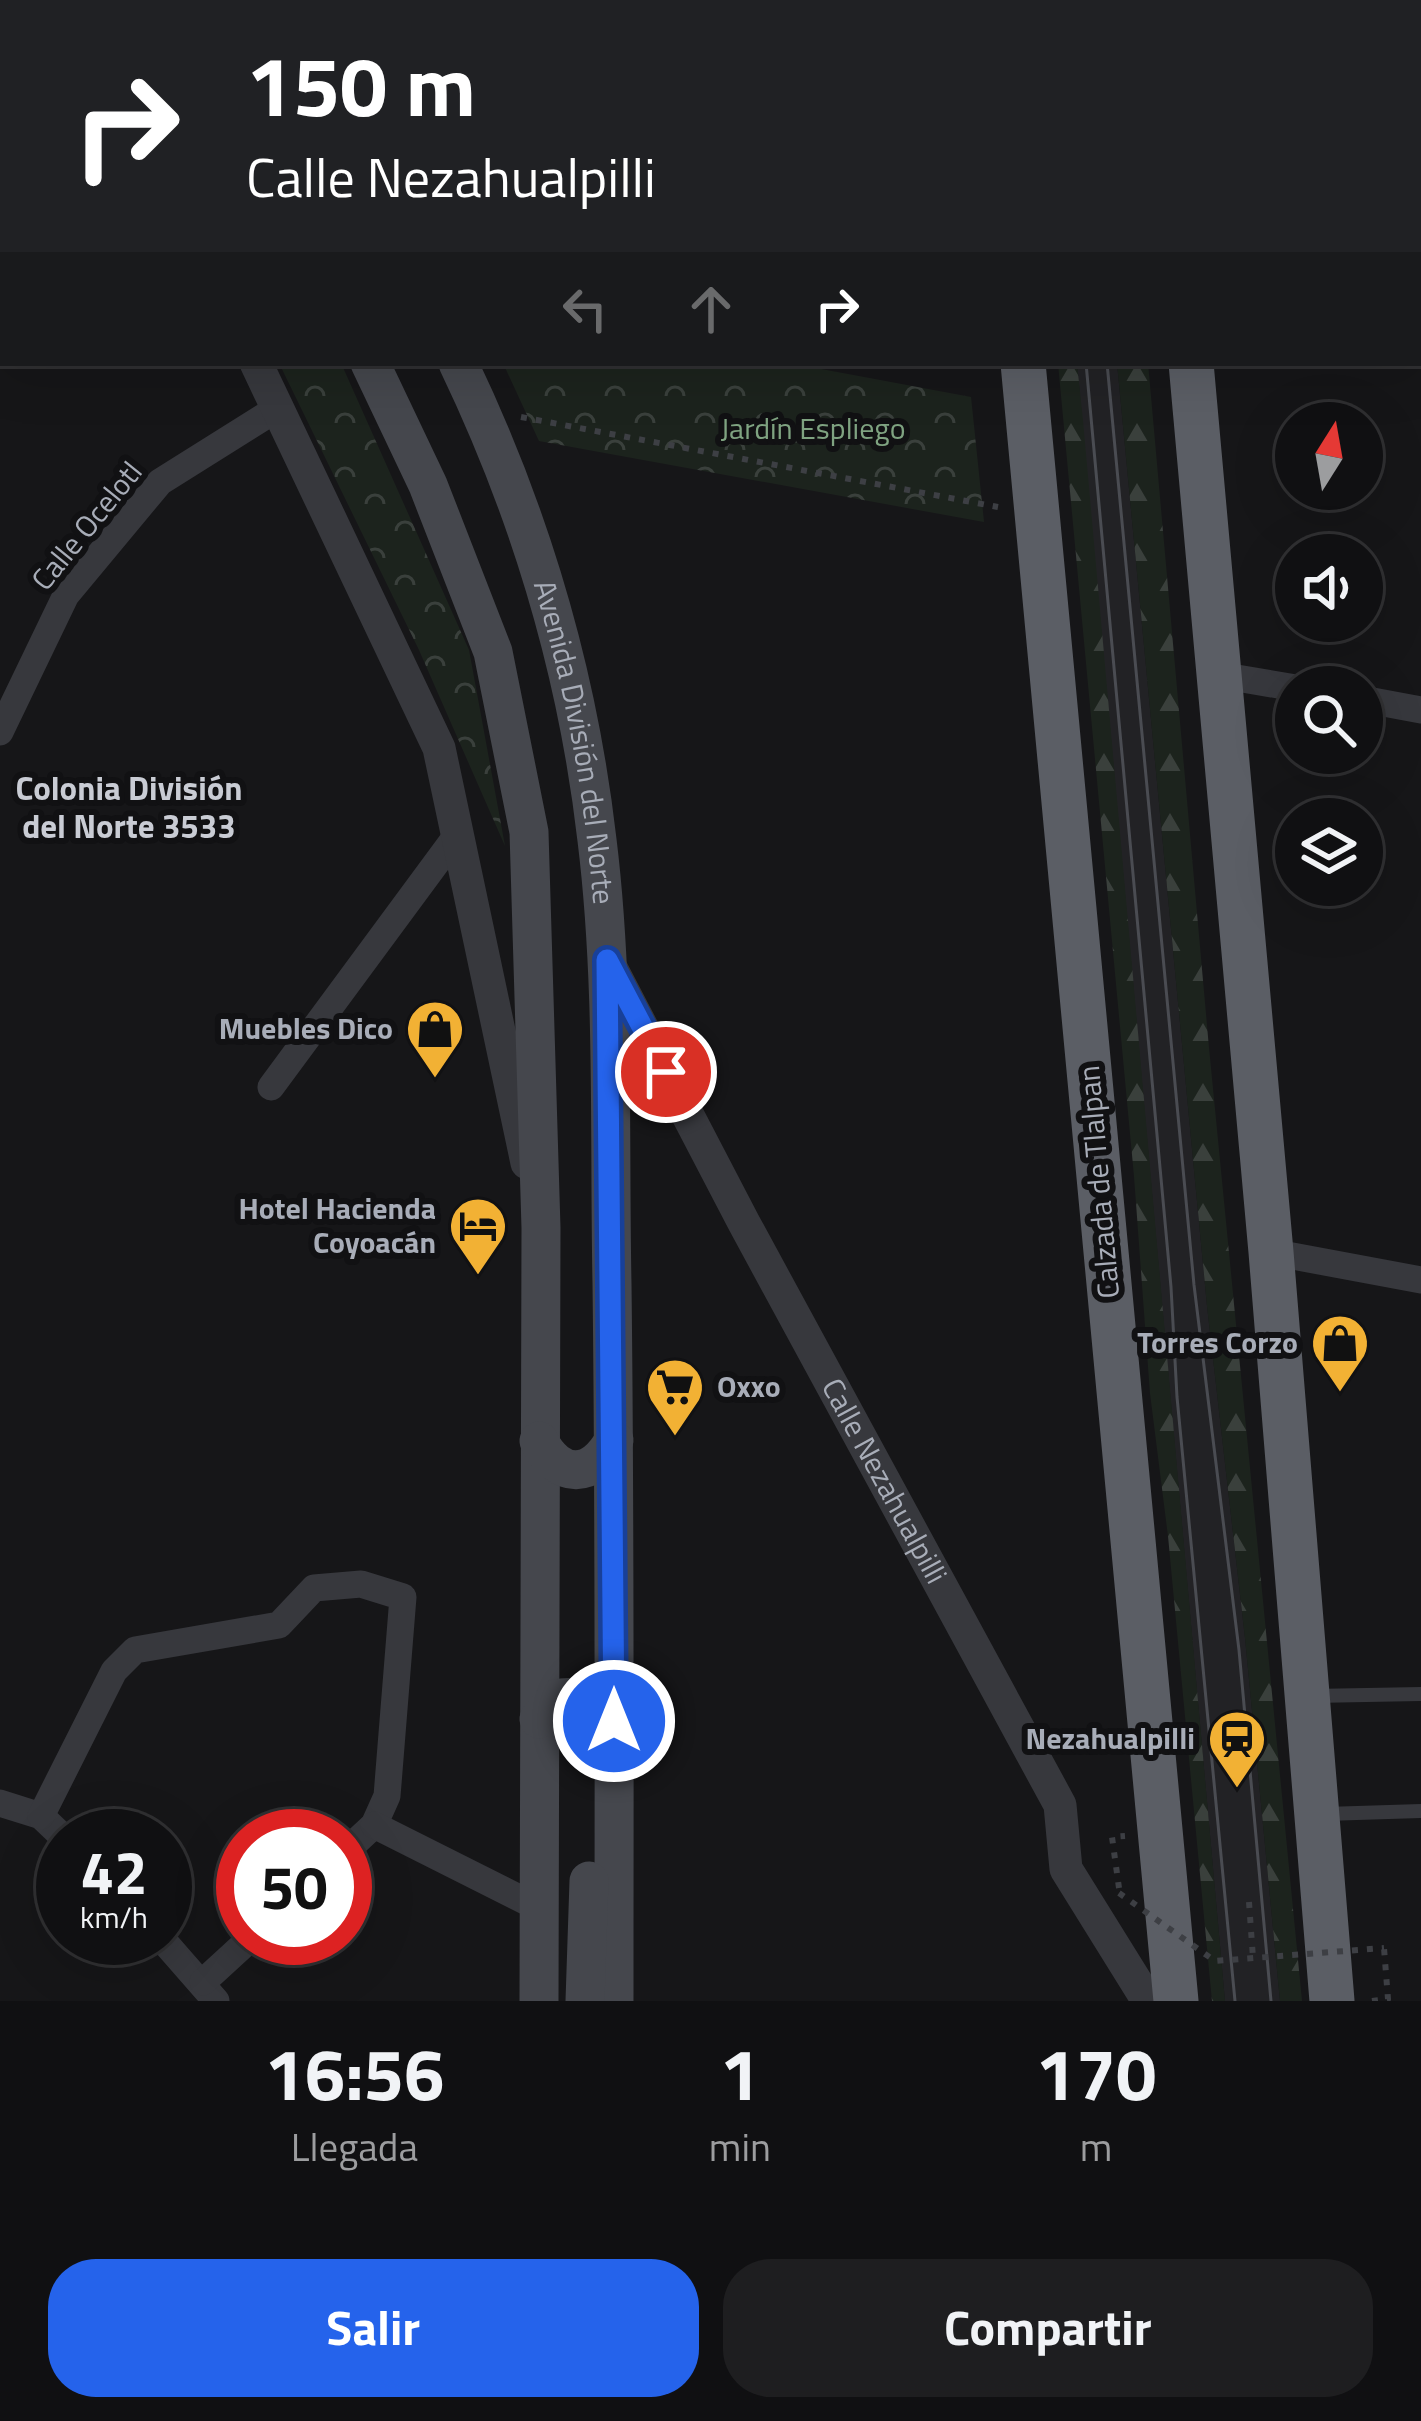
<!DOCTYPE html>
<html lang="es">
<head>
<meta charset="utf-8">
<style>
  :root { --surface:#101012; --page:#1e1e20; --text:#f1f3f6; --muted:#9c9d9f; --line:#303032; --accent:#2563eb }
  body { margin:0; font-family:"Titillium Web",sans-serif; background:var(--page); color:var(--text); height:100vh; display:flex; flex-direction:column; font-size:45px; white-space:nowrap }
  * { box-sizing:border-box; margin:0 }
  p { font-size:39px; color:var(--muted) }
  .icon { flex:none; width:66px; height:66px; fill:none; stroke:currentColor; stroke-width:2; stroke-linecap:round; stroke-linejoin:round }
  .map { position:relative; height:2001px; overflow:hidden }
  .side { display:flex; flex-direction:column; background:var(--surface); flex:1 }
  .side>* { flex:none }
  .guide { position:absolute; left:0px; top:0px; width:1422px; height:366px; box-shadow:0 12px 48px #0002,0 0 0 3px var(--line); background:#202124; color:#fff; overflow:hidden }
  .needle { width:78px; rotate:11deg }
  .tools { position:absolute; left:1275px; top:402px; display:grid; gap:24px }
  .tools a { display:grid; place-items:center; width:108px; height:108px; border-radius:50%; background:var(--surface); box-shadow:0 12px 48px #0002,0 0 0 3px var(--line); font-size:60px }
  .speed { position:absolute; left:36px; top:1809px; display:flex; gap:24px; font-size:60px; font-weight:700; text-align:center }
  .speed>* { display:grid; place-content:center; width:156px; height:156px; border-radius:50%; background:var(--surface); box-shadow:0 12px 48px #0002,0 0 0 3px var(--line); line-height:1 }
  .speed small { font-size:30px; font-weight:400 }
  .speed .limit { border:18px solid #d22; background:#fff; color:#111 }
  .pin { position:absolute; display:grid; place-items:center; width:102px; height:102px; color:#fff; margin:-51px; border:6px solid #fff; border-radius:50%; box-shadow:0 3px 12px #0007 }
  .me { position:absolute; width:132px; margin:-66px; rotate:0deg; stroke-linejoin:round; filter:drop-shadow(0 0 9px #0008) }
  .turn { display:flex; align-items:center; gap:42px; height:252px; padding:0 48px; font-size:54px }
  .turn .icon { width:156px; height:156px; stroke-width:2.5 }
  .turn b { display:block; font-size:84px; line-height:102px }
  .lanes { display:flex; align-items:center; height:114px; padding:0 48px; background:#0003; justify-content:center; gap:60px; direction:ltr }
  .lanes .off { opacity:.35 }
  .eta { display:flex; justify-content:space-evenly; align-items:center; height:204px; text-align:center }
  .eta b { font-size:72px; font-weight:700; line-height:84px }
  .button { display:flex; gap:24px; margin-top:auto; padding:24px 48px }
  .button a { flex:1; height:138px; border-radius:48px; background:var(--accent); color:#fff; font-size:48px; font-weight:700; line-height:138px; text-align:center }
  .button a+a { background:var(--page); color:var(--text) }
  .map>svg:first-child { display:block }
  .built { fill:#222225 }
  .forest { fill:url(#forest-firs) }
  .park { fill:url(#park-crowns) }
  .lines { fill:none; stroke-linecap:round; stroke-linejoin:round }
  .path { stroke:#3d3f44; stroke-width:6; stroke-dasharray:6 9; stroke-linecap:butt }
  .service { stroke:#37383d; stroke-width:14 }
  .minor { stroke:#37383d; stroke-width:27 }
  .tertiary { stroke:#37383d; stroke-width:33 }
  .secondary { stroke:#45474d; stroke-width:39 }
  .trunk { stroke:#5b5e65; stroke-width:45 }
  .tram { stroke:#4a4c52; stroke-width:3 }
  .path-bridge { stroke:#3d3f44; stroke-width:6; stroke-dasharray:6 9; stroke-linecap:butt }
  .route-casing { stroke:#184099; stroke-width:30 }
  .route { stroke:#2563eb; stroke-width:21 }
  .labels { text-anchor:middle; stroke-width:12; stroke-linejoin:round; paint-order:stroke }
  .park-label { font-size:30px; fill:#7fa381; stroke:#111113 }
  .street-label { font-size:30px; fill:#a8adb8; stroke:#111113 }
  .poi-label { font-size:30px; font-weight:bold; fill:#a8adb8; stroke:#111113; text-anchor:end }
  .neighbourhood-label { font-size:33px; font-weight:bold; fill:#c9ccd4; stroke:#111113 }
</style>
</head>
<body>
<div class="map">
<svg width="1421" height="2001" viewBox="0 0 1421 2001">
  <defs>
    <pattern id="forest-firs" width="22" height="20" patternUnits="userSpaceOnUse" patternTransform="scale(3)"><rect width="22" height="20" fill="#1c231d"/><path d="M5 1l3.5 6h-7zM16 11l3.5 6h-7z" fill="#3a403c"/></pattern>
    <pattern id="park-crowns" width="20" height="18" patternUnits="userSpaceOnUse" patternTransform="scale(3)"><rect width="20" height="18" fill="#1c231d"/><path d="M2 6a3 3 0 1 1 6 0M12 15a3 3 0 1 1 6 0" fill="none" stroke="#3a403c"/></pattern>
  </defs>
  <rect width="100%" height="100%" fill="#161618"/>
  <path class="built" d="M1077 363H1117L1207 1306 1245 1638 1280 2001H1225Z"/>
  <g class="forest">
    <path d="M1058 363H1077L1083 420 1225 2001H1212L1168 1536 1150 1393 1134 1176Z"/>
    <path d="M1117 363H1148L1209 1048 1302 2001H1280L1245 1638 1207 1306Z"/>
  </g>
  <g class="park">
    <path d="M279 363H341L349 381 469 650 505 846 419 650Z"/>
    <path d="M503 363H789L971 397 984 522 539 441Z"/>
  </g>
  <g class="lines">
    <g class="path">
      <path d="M521 417 998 507"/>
      <path d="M1119 1888 1112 1837 1125 1836"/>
      <path d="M1249 1902 1253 1958"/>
      <path d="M1372 2001 1388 1999 1384 1948"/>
    </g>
    <g class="service">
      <path d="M1312 1696 1421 1694"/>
      <path d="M1325 1814 1421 1811"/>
    </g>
    <g class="minor">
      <path d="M375 0 376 3"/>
      <path d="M630 0V3"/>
      <path d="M1419 105H1421"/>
      <path d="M1219 675 1296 688"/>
      <path d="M1362 699 1421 710"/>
      <path d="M0 732 66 595 160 482 278 408"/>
      <path d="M271 1087 457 835"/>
      <path d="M1271 1252 1421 1280"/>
      <path d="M0 1803 41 1816 63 1837"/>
      <path d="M41 1816 114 1671 135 1650 279 1625 314 1588 361 1584 403 1597 387 1796 374 1825 345 1852"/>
      <path d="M374 1825 539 1908"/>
      <path d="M161 1938 216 2001"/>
      <path d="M203 1982 251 1938"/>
    </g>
    <g class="tertiary">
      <path d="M78 0 80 3"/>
      <path d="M256 363 439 748 527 1163"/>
      <path id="s1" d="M608 962 744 1223 1060 1805 1066 1869 1148 2001"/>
    </g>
    <g class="secondary">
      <path d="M199 0 201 3"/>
      <path d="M281 0 283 3"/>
      <path d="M370 363 428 485 493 652 529 832 541 1228 539 2001"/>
      <path id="s2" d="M458 363C530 513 578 675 597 840 615 986 609 1136 612 1284 615 1523 614 1762 614 2001"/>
      <path d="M539 1441C559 1480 593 1479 614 1440"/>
      <path d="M539 1719 556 1699C594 1690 596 1721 595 1750"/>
      <path d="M585 2001 589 1881"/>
    </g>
    <g class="trunk">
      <path d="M989 0 990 3"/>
      <path d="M1157 0V3"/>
      <path d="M1023 363 1176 2001"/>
      <path d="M1191 363 1271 1252 1332 2001"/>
    </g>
    <g class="tram">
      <path d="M1046 0 1047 3"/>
      <path d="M1079 0V3"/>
      <path d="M1086 363 1171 1287 1177 1397 1235 2001"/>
      <path d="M1107 363 1194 1285 1239 1650 1271 2001"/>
    </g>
    <path class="path-bridge" d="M1119 1893 1215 1961 1384 1948"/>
  </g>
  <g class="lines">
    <g class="route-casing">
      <path id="route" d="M614 1721 607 960 666 1072"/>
    </g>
    <use href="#route" class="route"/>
  </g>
  <defs>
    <g id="shop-pin" transform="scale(3)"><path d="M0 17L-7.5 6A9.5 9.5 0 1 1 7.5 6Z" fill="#f2b134" stroke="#111113"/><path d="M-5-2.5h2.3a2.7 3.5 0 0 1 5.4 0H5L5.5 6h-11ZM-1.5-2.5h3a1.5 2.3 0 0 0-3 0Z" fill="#111"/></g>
    <g id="hotel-pin" transform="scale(3)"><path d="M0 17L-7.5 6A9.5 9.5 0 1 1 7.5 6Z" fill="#f2b134" stroke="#111113"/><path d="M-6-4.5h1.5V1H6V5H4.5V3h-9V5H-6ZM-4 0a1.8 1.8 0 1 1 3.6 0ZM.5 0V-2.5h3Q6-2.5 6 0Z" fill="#111"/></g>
    <g id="supermarket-pin" transform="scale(3)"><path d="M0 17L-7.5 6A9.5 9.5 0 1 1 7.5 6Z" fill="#f2b134" stroke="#111113"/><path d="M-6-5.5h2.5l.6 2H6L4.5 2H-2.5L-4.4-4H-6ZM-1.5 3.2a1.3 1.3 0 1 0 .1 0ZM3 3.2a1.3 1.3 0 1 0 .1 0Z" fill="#111"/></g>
    <g id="station-pin" transform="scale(3)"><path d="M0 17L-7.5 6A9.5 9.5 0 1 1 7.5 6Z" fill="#f2b134" stroke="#111113"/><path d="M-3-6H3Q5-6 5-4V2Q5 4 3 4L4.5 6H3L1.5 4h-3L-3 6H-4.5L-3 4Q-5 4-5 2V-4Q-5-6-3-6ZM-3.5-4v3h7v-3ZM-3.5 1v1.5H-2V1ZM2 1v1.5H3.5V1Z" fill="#111"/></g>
  </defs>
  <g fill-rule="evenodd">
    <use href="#shop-pin" x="435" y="1029"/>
    <use href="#hotel-pin" x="478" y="1226"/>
    <use href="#shop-pin" x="1340" y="1343"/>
    <use href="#supermarket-pin" x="675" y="1387"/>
    <use href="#station-pin" x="1237" y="1739"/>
  </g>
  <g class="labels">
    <g class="park-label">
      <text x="813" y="439">Jardín Espliego</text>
    </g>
    <g class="street-label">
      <text transform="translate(87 526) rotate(-51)" y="10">Calle Ocelotl</text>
      <text dy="10" stroke="none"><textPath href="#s2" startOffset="399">Avenida División del Norte</textPath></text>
      <text transform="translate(1099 1182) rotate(-95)" y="10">Calzada de Tlalpan</text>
      <text dy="10" stroke="none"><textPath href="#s1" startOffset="588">Calle Nezahualpilli</textPath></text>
    </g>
    <g class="poi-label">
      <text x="393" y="1039">Muebles Dico</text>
      <text x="436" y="1219">Hotel Hacienda<tspan x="436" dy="34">Coyoacán</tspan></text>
      <text x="1298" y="1353">Torres Corzo</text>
      <text x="717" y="1397" text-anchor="start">Oxxo</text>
      <text x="1195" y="1749">Nezahualpilli</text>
    </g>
    <g class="neighbourhood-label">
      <text x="129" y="800">Colonia División<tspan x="129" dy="38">del Norte 3533</tspan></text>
    </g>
  </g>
</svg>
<div class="tools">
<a><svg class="needle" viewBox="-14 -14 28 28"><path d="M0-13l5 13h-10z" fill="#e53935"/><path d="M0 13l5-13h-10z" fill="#9c9d9f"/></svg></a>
<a><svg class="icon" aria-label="sound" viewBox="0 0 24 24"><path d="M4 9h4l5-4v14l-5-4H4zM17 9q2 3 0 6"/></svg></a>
<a><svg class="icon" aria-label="search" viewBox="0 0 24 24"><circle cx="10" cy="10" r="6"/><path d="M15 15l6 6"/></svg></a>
<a><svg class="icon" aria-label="layers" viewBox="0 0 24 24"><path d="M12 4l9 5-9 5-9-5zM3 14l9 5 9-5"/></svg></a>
</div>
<div class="speed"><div>42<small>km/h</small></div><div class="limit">50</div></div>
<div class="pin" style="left:666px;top:1072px;background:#d93025"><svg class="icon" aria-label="arrive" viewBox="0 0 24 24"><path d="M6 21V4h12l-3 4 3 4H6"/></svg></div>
<svg class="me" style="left:614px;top:1721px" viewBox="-20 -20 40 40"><circle r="17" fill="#2563eb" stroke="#fff" stroke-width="3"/><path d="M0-11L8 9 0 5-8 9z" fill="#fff"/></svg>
<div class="guide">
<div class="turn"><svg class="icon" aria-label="right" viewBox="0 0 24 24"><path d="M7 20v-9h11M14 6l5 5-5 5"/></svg><div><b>150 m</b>Calle Nezahualpilli</div></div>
<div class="lanes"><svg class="icon off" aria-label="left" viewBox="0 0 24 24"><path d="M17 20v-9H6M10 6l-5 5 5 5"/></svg><svg class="icon off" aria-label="ahead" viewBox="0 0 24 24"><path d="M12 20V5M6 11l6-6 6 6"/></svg><svg class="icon" aria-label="right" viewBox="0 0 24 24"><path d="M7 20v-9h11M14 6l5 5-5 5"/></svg></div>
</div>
</div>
<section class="side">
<div class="eta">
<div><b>16:56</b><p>Llegada</p></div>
<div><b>1</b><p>min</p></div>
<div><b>170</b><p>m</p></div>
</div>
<div class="button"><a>Salir</a><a>Compartir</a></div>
</section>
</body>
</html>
